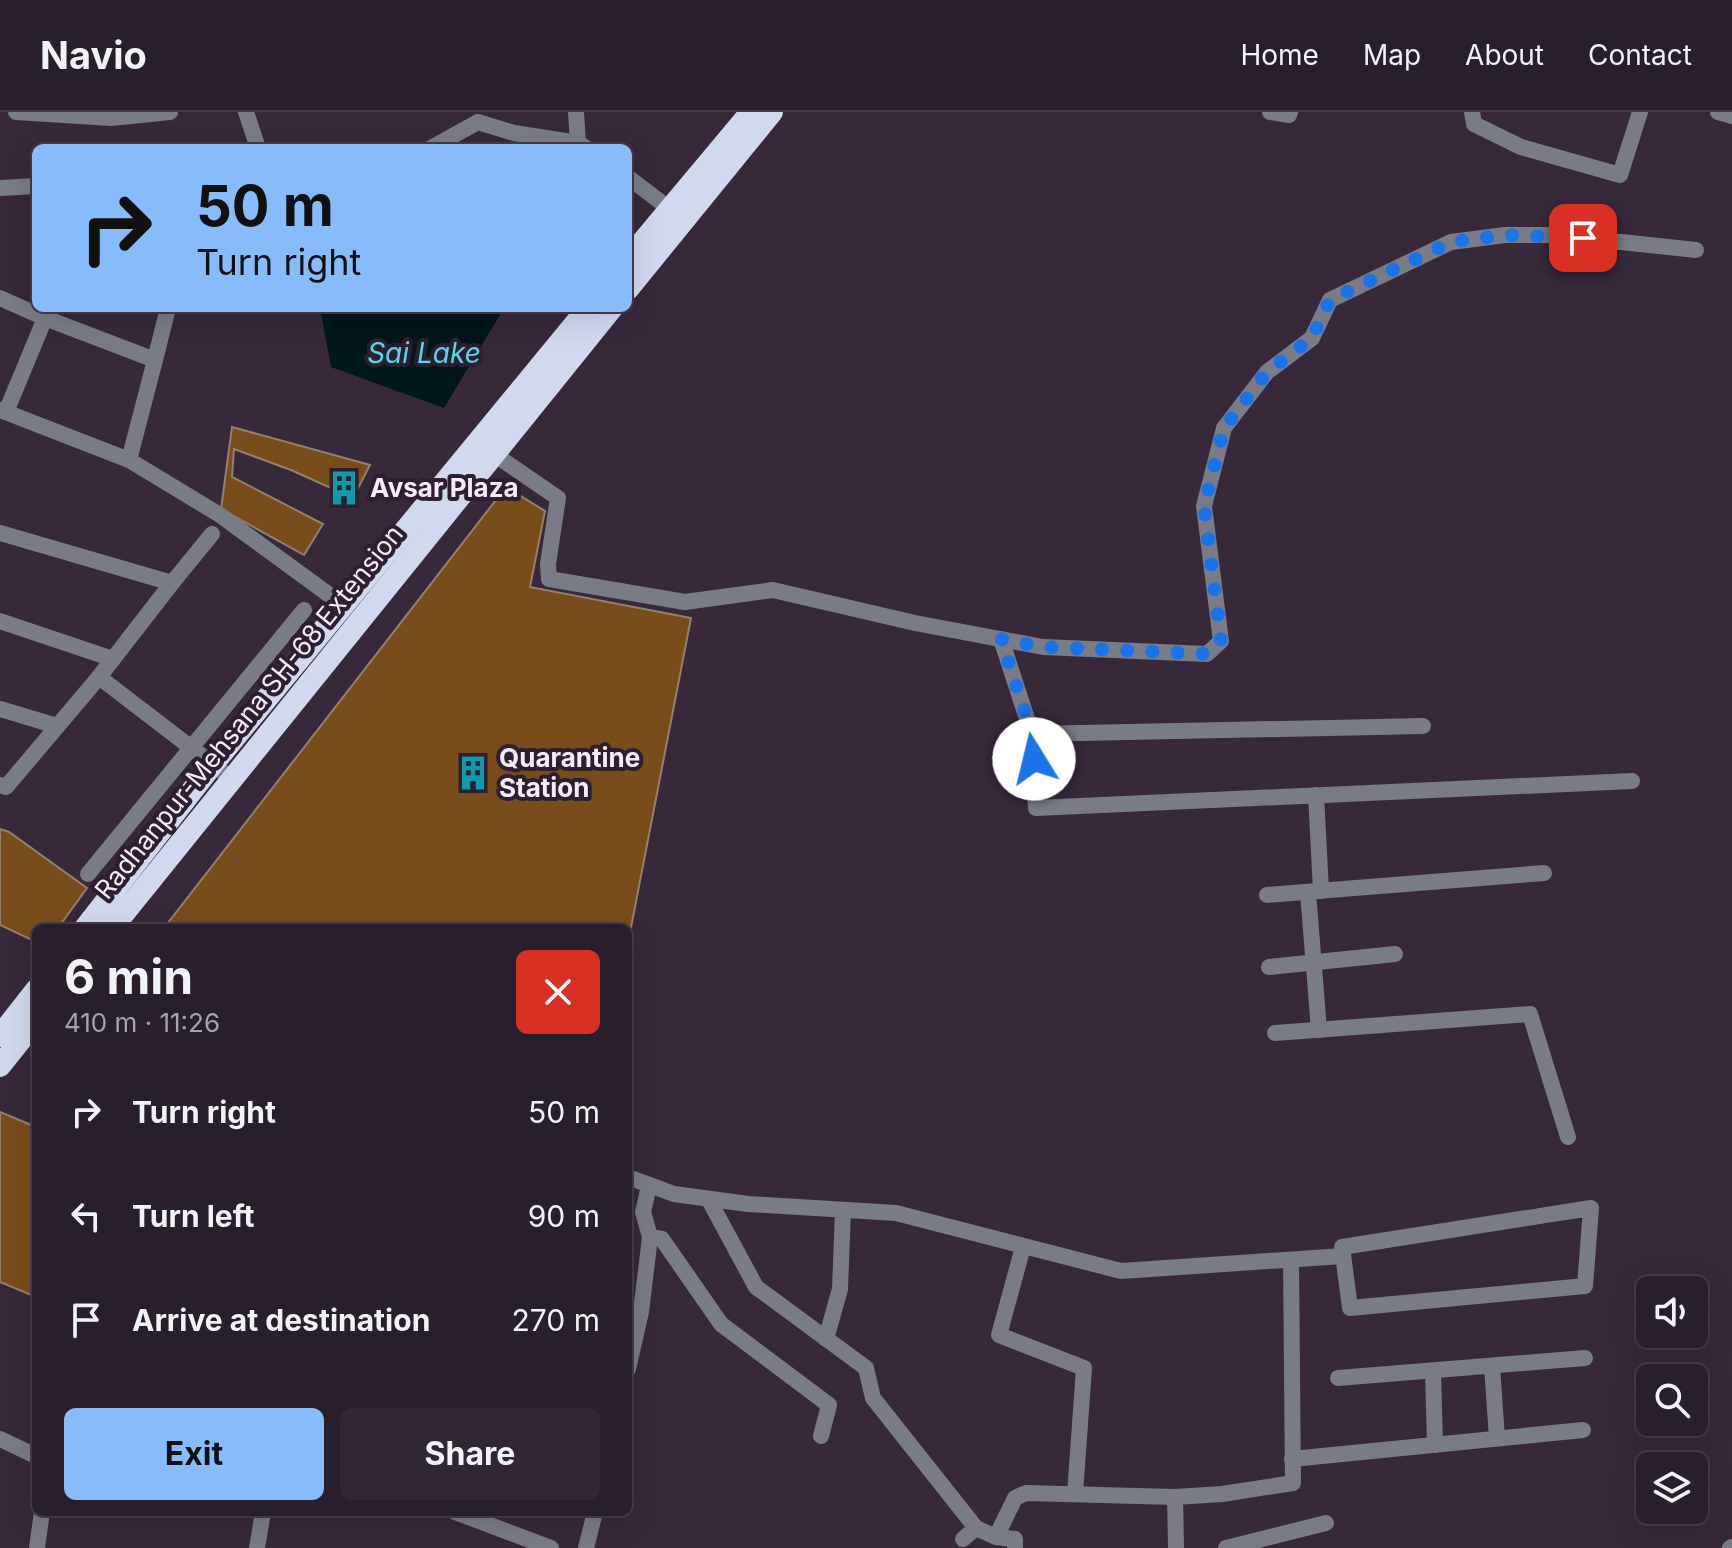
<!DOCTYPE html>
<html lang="en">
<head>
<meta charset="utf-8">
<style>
  :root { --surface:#291e2c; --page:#312734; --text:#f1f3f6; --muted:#a5a2a9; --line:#453c48; --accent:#87bbfb }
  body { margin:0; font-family:Inter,sans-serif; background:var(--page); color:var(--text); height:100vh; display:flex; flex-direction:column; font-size:30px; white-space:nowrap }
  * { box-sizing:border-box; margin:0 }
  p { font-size:26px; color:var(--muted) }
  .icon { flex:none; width:44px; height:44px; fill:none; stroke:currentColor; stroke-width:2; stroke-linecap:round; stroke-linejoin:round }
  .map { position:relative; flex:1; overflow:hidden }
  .drawer { position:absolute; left:32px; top:812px; width:600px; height:592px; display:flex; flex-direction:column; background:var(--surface); border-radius:12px; box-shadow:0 8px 32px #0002,0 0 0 2px var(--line) }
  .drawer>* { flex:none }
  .guide { position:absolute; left:32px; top:32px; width:600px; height:168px; border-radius:12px; box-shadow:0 8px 32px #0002,0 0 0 2px var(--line); background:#87bbfb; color:#111; overflow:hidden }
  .fabs { position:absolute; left:1636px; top:1164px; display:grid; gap:16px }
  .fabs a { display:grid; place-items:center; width:72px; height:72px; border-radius:12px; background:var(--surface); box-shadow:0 8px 32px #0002,0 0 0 2px var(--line); font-size:40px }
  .pin { position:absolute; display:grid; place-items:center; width:68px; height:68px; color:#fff; margin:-34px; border-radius:16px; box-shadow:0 4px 12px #0006 }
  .me { position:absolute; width:88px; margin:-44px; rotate:351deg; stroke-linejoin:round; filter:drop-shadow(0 0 6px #0008) }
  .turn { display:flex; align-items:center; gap:28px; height:168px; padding:0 32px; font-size:36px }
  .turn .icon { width:104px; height:104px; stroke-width:2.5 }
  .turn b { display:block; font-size:56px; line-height:68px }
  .round { display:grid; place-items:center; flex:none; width:84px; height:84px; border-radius:12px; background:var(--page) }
  .head { display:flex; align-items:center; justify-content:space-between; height:136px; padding:0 32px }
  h1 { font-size:48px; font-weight:700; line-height:60px }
  .button { display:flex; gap:16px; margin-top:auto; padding:16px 32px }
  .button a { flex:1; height:92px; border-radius:12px; background:var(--accent); color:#111; font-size:32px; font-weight:700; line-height:92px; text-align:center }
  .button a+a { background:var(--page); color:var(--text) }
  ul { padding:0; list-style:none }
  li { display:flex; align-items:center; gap:24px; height:104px; padding:0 32px }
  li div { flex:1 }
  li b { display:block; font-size:30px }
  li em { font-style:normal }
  header { display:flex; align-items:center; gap:48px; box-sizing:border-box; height:112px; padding:0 40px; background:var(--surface); border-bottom:2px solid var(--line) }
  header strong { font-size:38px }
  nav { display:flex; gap:44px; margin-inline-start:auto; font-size:28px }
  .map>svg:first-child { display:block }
  .water { fill:#00171b }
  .building { fill:#794d1b; stroke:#95806d; stroke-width:2 }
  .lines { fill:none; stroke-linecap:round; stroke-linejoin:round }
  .minor { stroke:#797b86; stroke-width:16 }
  .tertiary { stroke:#797b86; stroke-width:16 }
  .trunk { stroke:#d2d8ee; stroke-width:22 }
  .route { stroke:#1a73e8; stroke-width:14; stroke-dasharray:0 25.2 }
  .labels { text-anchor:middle; stroke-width:8; stroke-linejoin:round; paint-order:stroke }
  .poi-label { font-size:26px; font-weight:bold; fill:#f5ecf8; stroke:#2d1e30; text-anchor:start }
  .street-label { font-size:26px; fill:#f5ecf8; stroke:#2d1e30 }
  .water-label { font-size:28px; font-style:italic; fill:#53d8ec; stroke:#2d1e30 }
</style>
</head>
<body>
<header>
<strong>Navio</strong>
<nav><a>Home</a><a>Map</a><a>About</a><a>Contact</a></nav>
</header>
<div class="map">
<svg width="1732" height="1436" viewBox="0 0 1732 1436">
  <rect width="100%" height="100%" fill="#37283a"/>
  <path class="water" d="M320 196H504L444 296 331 255Z"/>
  <g class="building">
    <path d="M232 315 370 353 353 386 291 358 234 337 232 365 323 412 304 443 221 397Z"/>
    <path d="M506 375 545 399 530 475 691 506 628 831V816H164Z"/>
    <path d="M0 717 9 720 87 776 58 816H36V830L0 813Z"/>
    <path d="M0 1000 36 1015V1185L0 1170Z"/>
  </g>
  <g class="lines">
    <g class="minor">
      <path d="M16 0 111 6 170 0"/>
      <path d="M246 0 258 36"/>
      <path d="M576 0 578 31"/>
      <path d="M1270 0 1289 3 1290 0"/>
      <path d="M1472 0 1474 12 1521 35 1620 63 1640 0"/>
      <path d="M1718 0 1732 4"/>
      <path d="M0 186 45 206 155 248 129 348 220 403 343 493"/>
      <path d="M155 248 168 196"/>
      <path d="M0 298 129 348"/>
      <path d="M6 300 45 206"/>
      <path d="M488 338 558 386 548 452 549 467 685 490 773 478 915 511 1043 535 1207 542 1221 529 1204 394 1224 316 1267 260 1312 226 1330 188 1451 130 1505 123H1555L1696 138"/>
      <path d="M0 421 172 471 99 565"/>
      <path d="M172 471 212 422"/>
      <path d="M0 509 113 547"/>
      <path d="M1001 527 1032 622"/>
      <path d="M0 597 57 614"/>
      <path d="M1423 614 1032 622 1036 696 1632 669"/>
      <path d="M0 673 6 675 99 565 232 667"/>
      <path d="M1316 683 1321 779"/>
      <path d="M88 762 304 498"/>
      <path d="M1308 780 1319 918"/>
      <path d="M1267 783 1544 761"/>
      <path d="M1269 855 1395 842"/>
      <path d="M1275 921 1530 902 1568 1025"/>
      <path d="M674 1082 748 1092 896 1101 1121 1159 1343 1144"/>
      <path d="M709 1088 756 1175 866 1256 873 1286 976 1416 996 1425 1015 1386 1026 1381 1175 1385 1222 1382 1293 1371 1291 1148"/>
      <path d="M1591 1096 1585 1174 1350 1196 1342 1135Z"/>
      <path d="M650 1125 662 1127 721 1212 829 1293 821 1324"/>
      <path d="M1023 1135 999 1223 1084 1256 1075 1382"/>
      <path d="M826 1227 840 1177 843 1098"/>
      <path d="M1492 1254 1497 1326"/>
      <path d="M628 1257 641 1200 650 1125 643 1100 649 1074"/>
      <path d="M1433 1259 1435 1333"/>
      <path d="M1338 1266 1585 1246"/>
      <path d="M0 1327 36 1344"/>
      <path d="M1292 1347 1583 1318"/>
      <path d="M1175 1385 1176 1436"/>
      <path d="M455 1400 551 1436"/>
      <path d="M996 1425 1015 1427V1436"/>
      <path d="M963 1427 976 1416"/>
      <path d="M37 1436 42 1400"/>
      <path d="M257 1436 263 1400"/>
      <path d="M586 1436 595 1400"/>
      <path d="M1226 1436 1326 1411"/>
      <path d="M1730 1436 1732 1435"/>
    </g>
    <g class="tertiary">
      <path d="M431 36 478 10 514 21 578 31 586 36"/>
      <path d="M628 65 676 102"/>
      <path d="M0 76 36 74"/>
      <path d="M628 1065 674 1082"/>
    </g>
    <g class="trunk">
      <path d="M628 147 751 0"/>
      <path d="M628 177 772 0"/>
      <path d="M85 816 213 652 588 196"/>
      <path d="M112 816 612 196"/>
      <path d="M0 924 36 878"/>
      <path d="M0 954 36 909"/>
    </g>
  </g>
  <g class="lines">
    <path class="route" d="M1034 647 1032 622 1001 527 1043 535 1207 542 1221 529 1204 394 1224 316 1267 260 1312 226 1330 188 1451 130 1505 123 1583 126"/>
  </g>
  <defs>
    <g id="building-bare" transform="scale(2.76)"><path d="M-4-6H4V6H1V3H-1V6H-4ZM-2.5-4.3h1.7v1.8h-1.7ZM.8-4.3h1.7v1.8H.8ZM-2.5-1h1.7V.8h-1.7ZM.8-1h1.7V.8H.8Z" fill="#0f9aa8" stroke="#2d1e30" stroke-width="2.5" paint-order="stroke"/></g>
  </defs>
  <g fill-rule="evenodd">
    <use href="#building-bare" x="344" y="376"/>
    <use href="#building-bare" x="473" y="661"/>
  </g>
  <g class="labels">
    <g class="poi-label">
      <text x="370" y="385">Avsar Plaza</text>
      <text x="499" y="655">Quarantine<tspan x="499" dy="30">Station</tspan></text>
    </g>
    <g class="street-label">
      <text transform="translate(249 600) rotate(-51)" y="9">Radhanpur-Mehsana SH-68 Extension</text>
    </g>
    <g class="water-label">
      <text x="424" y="251">Sai Lake</text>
    </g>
  </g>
</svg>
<div class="fabs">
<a><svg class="icon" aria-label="sound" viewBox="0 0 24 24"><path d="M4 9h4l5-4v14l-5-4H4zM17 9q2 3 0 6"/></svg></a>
<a><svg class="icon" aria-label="search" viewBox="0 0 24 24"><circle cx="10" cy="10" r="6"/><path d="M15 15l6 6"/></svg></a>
<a><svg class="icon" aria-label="layers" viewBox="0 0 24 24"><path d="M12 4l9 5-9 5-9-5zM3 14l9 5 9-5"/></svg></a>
</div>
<div class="pin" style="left:1583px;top:126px;background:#d93025"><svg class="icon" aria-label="arrive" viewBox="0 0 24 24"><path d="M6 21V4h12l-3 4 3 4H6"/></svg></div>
<svg class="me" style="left:1034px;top:647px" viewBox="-20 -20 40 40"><circle r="19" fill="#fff"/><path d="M0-13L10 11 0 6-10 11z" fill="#1a73e8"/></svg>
<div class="guide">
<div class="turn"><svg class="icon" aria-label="right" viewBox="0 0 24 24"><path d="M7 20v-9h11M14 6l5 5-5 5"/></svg><div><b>50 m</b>Turn right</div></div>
</div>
<section class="drawer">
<div class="head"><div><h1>6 min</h1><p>410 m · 11:26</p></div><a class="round" style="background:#d93025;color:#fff"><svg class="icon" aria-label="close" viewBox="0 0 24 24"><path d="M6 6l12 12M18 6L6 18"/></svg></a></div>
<ul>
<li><svg class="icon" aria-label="right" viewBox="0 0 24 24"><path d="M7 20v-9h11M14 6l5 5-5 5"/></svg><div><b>Turn right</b></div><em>50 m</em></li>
<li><svg class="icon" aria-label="left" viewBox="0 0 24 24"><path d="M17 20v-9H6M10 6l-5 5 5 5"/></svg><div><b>Turn left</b></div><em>90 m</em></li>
<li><svg class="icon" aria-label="arrive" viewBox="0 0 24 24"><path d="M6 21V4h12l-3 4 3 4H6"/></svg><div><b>Arrive at destination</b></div><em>270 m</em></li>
</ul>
<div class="button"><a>Exit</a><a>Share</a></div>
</section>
</div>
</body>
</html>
